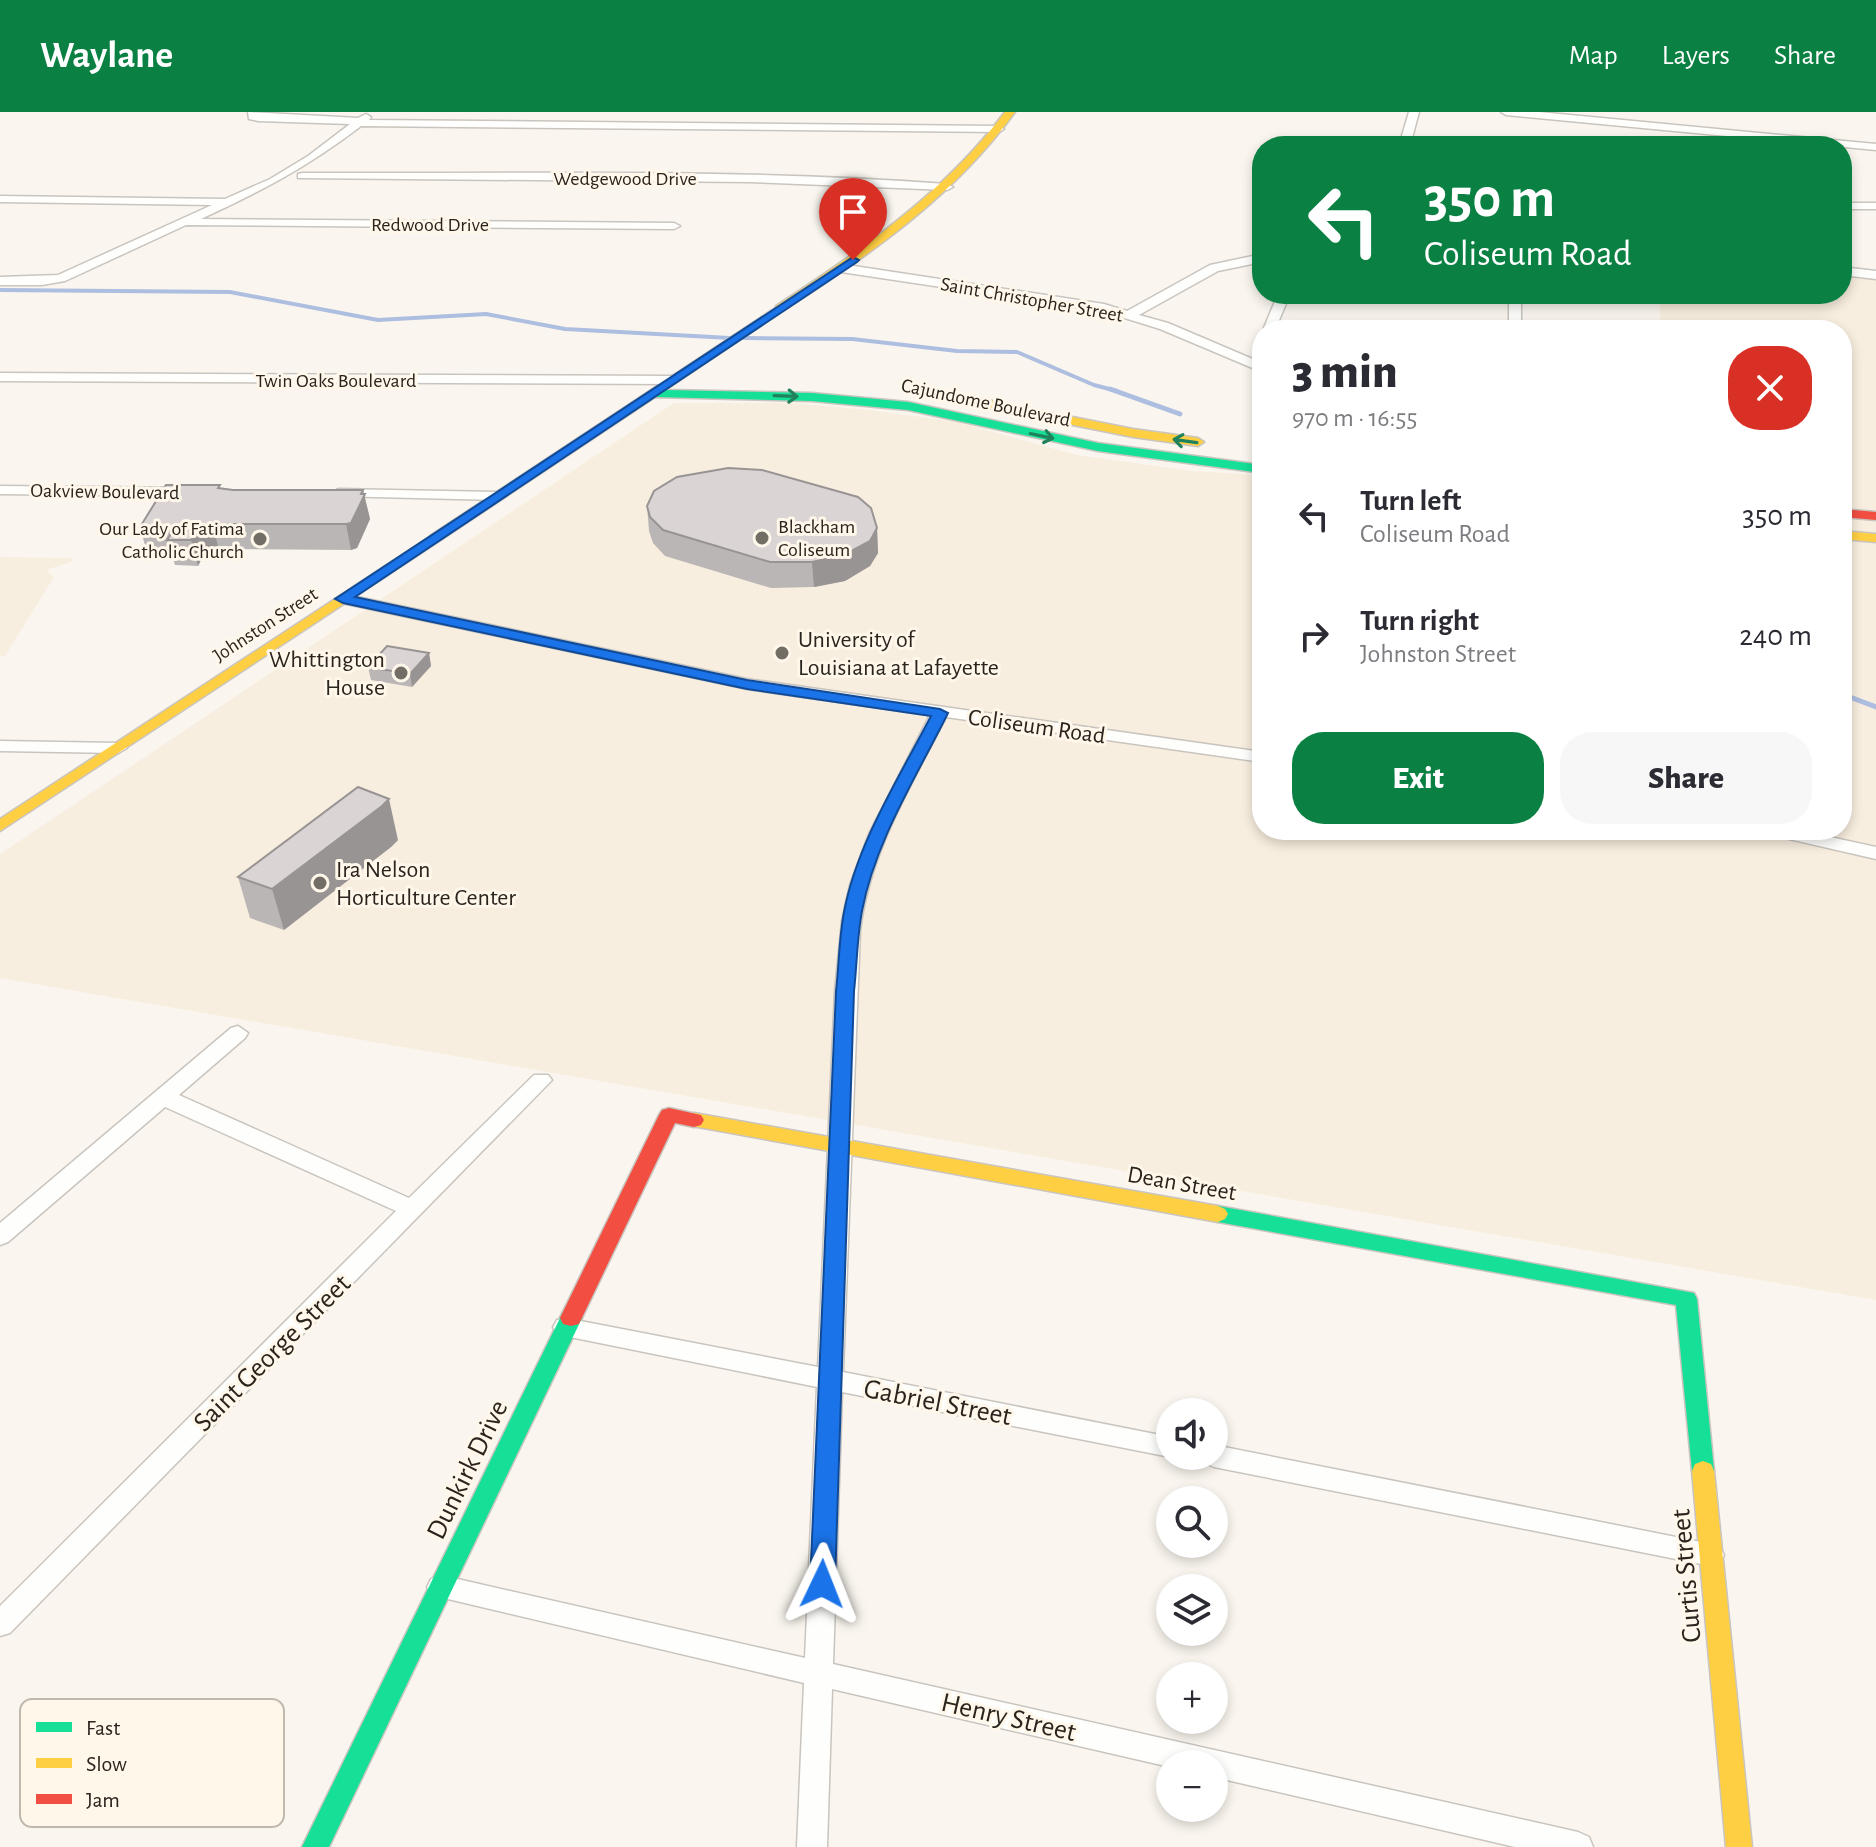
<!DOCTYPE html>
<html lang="en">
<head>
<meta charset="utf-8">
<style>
  :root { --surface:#fff; --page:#f7f7f7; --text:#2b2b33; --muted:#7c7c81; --accent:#0b8043 }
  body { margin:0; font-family:"Alegreya Sans",sans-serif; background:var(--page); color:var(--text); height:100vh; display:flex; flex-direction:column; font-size:30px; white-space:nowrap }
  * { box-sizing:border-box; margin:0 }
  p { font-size:26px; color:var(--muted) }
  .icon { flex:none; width:44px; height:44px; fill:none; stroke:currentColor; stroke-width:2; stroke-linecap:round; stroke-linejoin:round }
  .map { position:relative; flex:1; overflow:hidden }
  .drawer { position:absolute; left:1252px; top:208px; width:600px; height:520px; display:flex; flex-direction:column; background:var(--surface); border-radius:32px; box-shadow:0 4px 12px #0003 }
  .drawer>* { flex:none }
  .banner { position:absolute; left:1252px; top:24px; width:600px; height:168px; border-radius:32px; box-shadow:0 4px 12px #0003; background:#0b8043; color:#fff; overflow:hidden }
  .fabs { position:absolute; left:1156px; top:1286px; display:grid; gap:16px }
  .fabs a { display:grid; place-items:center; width:72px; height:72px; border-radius:50%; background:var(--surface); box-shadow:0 4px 12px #0003; font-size:40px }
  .pin { position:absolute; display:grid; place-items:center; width:68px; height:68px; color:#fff; margin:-82px -34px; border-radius:50% 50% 50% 0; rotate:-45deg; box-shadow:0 0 8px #0007 }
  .pin .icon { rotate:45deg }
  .me { position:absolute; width:88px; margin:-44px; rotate:2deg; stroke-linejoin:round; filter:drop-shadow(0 0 6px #0008) }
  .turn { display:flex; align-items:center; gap:28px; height:168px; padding:0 40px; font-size:36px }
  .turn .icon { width:104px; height:104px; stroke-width:2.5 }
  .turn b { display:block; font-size:56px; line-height:68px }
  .round { display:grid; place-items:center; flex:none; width:84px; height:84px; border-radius:32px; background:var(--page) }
  .head { display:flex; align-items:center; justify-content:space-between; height:136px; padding:0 40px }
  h1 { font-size:48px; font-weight:800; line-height:60px }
  .cta { display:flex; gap:16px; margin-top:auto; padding:16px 40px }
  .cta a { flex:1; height:92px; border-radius:32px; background:var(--accent); color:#fff; font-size:32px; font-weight:800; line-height:92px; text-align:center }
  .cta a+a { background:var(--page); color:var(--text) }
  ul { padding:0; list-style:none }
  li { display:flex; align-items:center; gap:24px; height:120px; padding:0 40px }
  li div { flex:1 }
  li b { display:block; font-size:30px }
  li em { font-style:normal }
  header { display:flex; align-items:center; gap:48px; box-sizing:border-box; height:112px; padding:0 40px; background:var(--accent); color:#fff }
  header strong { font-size:38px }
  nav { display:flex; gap:44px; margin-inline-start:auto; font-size:28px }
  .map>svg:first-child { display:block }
  .built { fill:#f8eedf }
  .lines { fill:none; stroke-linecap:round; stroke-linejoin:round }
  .stream-far1 { stroke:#adbee0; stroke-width:4 }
  .stream { stroke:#adbee0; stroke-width:5 }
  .street-casing { stroke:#c9c5be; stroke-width:3 }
  .fast-casing { stroke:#c9c5be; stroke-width:3 }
  .slow-casing { stroke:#c9c5be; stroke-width:3 }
  .jam-casing { stroke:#c9c5be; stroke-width:3 }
  .street { fill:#fefefd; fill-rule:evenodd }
  .fast { fill:#16e098; fill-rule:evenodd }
  .slow { fill:#ffcf43; fill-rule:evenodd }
  .jam { fill:#f24e42; fill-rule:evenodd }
  .wall { fill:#bbb6b6 }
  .shaded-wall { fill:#999494 }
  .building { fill:#dad4d4; stroke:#999494; stroke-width:2 }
  .oneway { stroke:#20825a }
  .route { fill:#1a73e8; stroke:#114b97; stroke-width:2 }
  .poi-dot { fill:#726e66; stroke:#fff7ea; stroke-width:3 }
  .labels { text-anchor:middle; stroke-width:6; stroke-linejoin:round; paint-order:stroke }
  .far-street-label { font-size:20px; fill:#29241d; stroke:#fff7ea }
  .far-poi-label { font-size:20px; fill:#29241d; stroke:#fff7ea; text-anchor:start }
  .poi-label { font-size:24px; fill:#29241d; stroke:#fff7ea; text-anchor:start }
  .street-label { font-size:24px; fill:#29241d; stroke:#fff7ea }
  .near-street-label { font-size:28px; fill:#29241d; stroke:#fff7ea }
  .key { fill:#fff7ea; stroke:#bfb8ac; stroke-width:2 }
  .key-label { font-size:22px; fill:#29241d }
</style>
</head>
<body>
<header>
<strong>Waylane</strong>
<nav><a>Map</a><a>Layers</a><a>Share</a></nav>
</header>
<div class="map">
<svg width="1876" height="1735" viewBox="0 0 1876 1735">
  <rect width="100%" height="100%" fill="#faf6ef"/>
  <g class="built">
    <path d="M1842 165 1876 168V1188L0 866V742L674 291H791L870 298 957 310 1077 343 1192 359 1262 363V718H1842V218H1661L1659 182H1842Z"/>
    <path d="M0 445 70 446 74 449 46 458 54 465 5 544H0Z"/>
  </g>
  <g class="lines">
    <g class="stream-far1">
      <path d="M0 178 230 180 378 208 486 202 565 217 730 226"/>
      <path d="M743 226 852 227 957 239 1017 240 1094 273 1117 279"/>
    </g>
    <g class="stream">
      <path d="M1110 277 1180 302"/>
      <path d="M1842 582 1876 595"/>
    </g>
    <g class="street-casing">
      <g id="street">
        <path d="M248 0 358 6 366 2 371 5 369 8 999 14 1004 17 999 20 361 14C306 56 263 78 201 107L674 111 680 114 674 117 186 113 65 169 42 173H0V165L58 163 212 93 0 90V84L225 87 270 67 308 44 350 12 258 9 249 7Z"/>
        <path d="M1409 0H1419L1412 26 1426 34H1412L1401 27Z"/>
        <path d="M1501 0H1539L1876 32V38L1506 3Z"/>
        <path d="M302 61C517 62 733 56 947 72L953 75 947 78 750 70 298 66V62Z"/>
        <rect x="1842" y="91" width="34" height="6"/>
        <path d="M1262 142V150L1218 159 1139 203 1168 211 1262 251V260L1160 217 1102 199 841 160 835 156 841 152 1104 192 1127 199 1210 153Z"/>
        <path d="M1842 155 1876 159V167L1842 163Z"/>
        <path d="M1278 182H1290L1275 218H1263Z"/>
        <rect x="1509" y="182" width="12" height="36"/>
        <path d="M0 261 672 264 679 268 672 272 0 269Z"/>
        <path d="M0 374 186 376 193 380 186 384 0 382Z"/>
        <path d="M338 377 498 380 505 384 498 388 333 384 331 381Z"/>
        <path d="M343 482 747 567 1262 640V650L946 605C911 673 869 742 860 819L843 1260 1170 1325V1344H1174L1170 1345 842 1280 833 1552 1578 1720 1589 1725 1593 1735H1515L1214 1665V1652H1170V1655L832 1577 827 1735H797L804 1571 431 1483 427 1475 431 1467 440 1463 805 1546 817 1275 565 1224 557 1222 553 1215 557 1208 565 1206 818 1255 835 879 842 809 850 773 869 722 930 603 747 577 337 490 335 487Z"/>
        <path d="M0 629 118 631 127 636 118 641 0 639Z"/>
        <path d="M1764 718H1798L1876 735V747L1767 722Z"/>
        <path d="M238 914 248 921 245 926 179 983 409 1086 534 963H548L552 968 10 1521 0 1524V1494L396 1099 165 995 8 1130 0 1133V1111L231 916Z"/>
        <path d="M1214 1333 1711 1432 1720 1435 1724 1443 1720 1451 1711 1454 1214 1355 1205 1351 1201 1344H1214Z"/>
      </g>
    </g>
    <g class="fast-casing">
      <g id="fast">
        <path d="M780 193 786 196 784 198 665 278 812 281 908 290 1098 331 1262 353V361L1098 339 908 298 812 289 655 285 442 427H432L430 424Z"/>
        <path d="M1218 1094 1694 1181 1697 1187 1714 1359 1711 1366 1703 1369 1695 1366 1692 1359 1676 1193 1218 1110 1211 1107 1208 1102 1211 1097Z"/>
        <path d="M571 1198 579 1200 582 1206 329 1735H302L560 1206 563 1200Z"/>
      </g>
    </g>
    <g class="slow-casing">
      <g id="slow">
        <path d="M1005 0H1015C953 85 871 142 784 198H776V194C862 138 943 82 1005 0Z"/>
        <path d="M967 284 1133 317 1198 326 1204 330 1198 334 1133 325 963 291 961 288Z"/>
        <path d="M1842 419 1876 422V430L1842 427Z"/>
        <path d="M437 420 444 424 442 427 0 719V707Z"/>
        <path d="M694 1001 1218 1094 1225 1097 1228 1102 1225 1107 1218 1110 687 1013 684 1008 687 1003Z"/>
        <path d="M1703 1349 1711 1352 1714 1359 1752 1735H1726L1692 1359 1695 1352Z"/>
      </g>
    </g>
    <g class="jam-casing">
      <g id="jam">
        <path d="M1842 397 1876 400V408L1842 405Z"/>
        <path d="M669 996 701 1003 704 1008 701 1013 694 1015 675 1011 579 1212 571 1214 563 1212 560 1206 659 1003 662 998Z"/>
      </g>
    </g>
    <use href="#street" class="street"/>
    <use href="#fast" class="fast"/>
    <use href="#slow" class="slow"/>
    <use href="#jam" class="jam"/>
  </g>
  <g class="wall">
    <path d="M221 377 233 378H363L370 407 357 436 351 438 219 437 215 444 201 448 198 454 175 453 172 444H159L158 441H147L140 415Z"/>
    <path d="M647 394 877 416 878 441 870 454 845 469 814 475 771 476 665 444 653 431 649 419Z"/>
    <path d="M429 541 431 554 412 575 371 568 368 555Z"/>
    <path d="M398 728 391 735 284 818 250 806 238 765Z"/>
  </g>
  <g class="shaded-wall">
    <path d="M363 378 370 407 357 436 351 438 346 412Z"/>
    <path d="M212 412 219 437 215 444 201 448 198 454 191 428 195 423Z"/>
    <path d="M877 416 878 441 870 454 845 469 814 475 812 450Z"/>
    <path d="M429 541 431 554 412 575 410 562Z"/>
    <path d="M389 687 398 728 391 735 284 818 272 777Z"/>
  </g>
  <g class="building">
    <path d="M728 356 762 358 858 385 871 396 877 416 870 429 844 443 812 450H770L663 418 650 405 647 394 654 379 677 365Z"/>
    <path d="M166 373H220L218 376 233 378H363L361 382H365L351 411 346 412H212L209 418 195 423 191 428H167L173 419 152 418 154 416 140 415Z"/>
    <path d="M387 534 429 541 410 562 368 555Z"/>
    <path d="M358 675 389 687 382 694 272 777 238 765Z"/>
  </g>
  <defs><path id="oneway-shaft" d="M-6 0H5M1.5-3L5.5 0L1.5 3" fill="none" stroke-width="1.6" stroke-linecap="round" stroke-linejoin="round" transform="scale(2)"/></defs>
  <g class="oneway">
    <use href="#oneway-shaft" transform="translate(786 284) rotate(2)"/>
    <use href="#oneway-shaft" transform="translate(1042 324) rotate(12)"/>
    <use href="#oneway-shaft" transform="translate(1185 329) rotate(-172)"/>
  </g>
  <path class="route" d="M853 145 859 148 857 150 355 485 747 568 940 597 948 601C917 664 875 729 862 799 857 825 857 853 854 879L835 1472 831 1480 822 1483 814 1480 810 1472 836 879C839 853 839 826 844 800 857 731 899 666 931 604L747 577 343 491 335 487Z"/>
  <g class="poi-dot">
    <circle cx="762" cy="426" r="8"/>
    <circle cx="260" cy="427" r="8"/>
    <circle cx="782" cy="541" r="8"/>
    <circle cx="401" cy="561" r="8"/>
    <circle cx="320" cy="771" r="8"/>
  </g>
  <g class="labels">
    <g class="far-street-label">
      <text x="625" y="73">Wedgewood Drive</text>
      <text x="430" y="119">Redwood Drive</text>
      <text transform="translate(1032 187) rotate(10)" y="7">Saint Christopher Street</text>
      <text x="336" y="275">Twin Oaks Boulevard</text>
      <text transform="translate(986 290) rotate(12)" y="7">Cajundome Boulevard</text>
      <text transform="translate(105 379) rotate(1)" y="7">Oakview Boulevard</text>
      <text transform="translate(265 512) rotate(-33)" y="7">Johnston Street</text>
    </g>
    <g class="far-poi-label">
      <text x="778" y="421">Blackham<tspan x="778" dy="23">Coliseum</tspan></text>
      <text x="244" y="423" text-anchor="end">Our Lady of Fatima<tspan x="244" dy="23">Catholic Church</tspan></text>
    </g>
    <g class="poi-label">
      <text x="798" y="535">University of<tspan x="798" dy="28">Louisiana at Lafayette</tspan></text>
      <text x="385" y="555" text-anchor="end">Whittington<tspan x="385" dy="28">House</tspan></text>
      <text x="336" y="765">Ira Nelson<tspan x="336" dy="28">Horticulture Center</tspan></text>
    </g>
    <g class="street-label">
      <text transform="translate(1037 614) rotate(8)" y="8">Coliseum Road</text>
      <text transform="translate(1182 1071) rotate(10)" y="8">Dean Street</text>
    </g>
    <g class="near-street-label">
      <text transform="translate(271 1240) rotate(-45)" y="10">Saint George Street</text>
      <text transform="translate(938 1289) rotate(11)" y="10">Gabriel Street</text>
      <text transform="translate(466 1357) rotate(-64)" y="10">Dunkirk Drive</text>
      <text transform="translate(1685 1464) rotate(-95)" y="10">Curtis Street</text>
      <text transform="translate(1009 1604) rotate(13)" y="10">Henry Street</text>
    </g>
  </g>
  <rect x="20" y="1587" width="264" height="128" rx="12" class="key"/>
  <rect x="36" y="1610" width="36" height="10" fill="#16e098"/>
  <rect x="36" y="1646" width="36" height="10" fill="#ffcf43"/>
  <rect x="36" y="1682" width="36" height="10" fill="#f24e42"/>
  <g class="key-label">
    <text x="86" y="1623">Fast</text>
    <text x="86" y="1659">Slow</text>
    <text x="86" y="1695">Jam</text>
  </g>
</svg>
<div class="fabs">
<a><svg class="icon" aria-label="sound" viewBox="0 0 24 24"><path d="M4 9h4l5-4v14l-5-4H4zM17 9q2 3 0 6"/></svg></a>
<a><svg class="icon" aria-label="search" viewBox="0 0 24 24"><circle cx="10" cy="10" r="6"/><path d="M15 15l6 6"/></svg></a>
<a><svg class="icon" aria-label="layers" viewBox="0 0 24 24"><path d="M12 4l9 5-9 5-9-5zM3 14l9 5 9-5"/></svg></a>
<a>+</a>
<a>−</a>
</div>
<div class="pin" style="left:853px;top:148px;background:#d93025"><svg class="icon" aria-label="arrive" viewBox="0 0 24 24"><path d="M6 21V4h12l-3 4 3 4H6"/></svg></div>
<svg class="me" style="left:822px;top:1472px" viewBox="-20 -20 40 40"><path d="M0-17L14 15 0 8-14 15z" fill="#1a73e8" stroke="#fff" stroke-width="4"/></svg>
<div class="banner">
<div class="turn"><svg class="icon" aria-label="left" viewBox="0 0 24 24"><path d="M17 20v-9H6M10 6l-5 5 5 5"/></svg><div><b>350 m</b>Coliseum Road</div></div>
</div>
<section class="drawer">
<div class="head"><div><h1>3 min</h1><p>970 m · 16:55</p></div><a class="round" style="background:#d93025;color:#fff"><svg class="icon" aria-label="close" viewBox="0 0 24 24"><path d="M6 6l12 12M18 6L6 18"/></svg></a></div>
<ul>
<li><svg class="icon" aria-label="left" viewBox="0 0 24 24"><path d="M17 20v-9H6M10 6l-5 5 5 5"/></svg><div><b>Turn left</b><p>Coliseum Road</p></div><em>350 m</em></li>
<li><svg class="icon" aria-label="right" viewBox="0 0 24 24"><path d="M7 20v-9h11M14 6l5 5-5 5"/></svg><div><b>Turn right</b><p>Johnston Street</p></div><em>240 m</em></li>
</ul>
<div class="cta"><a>Exit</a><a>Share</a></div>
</section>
</div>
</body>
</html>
